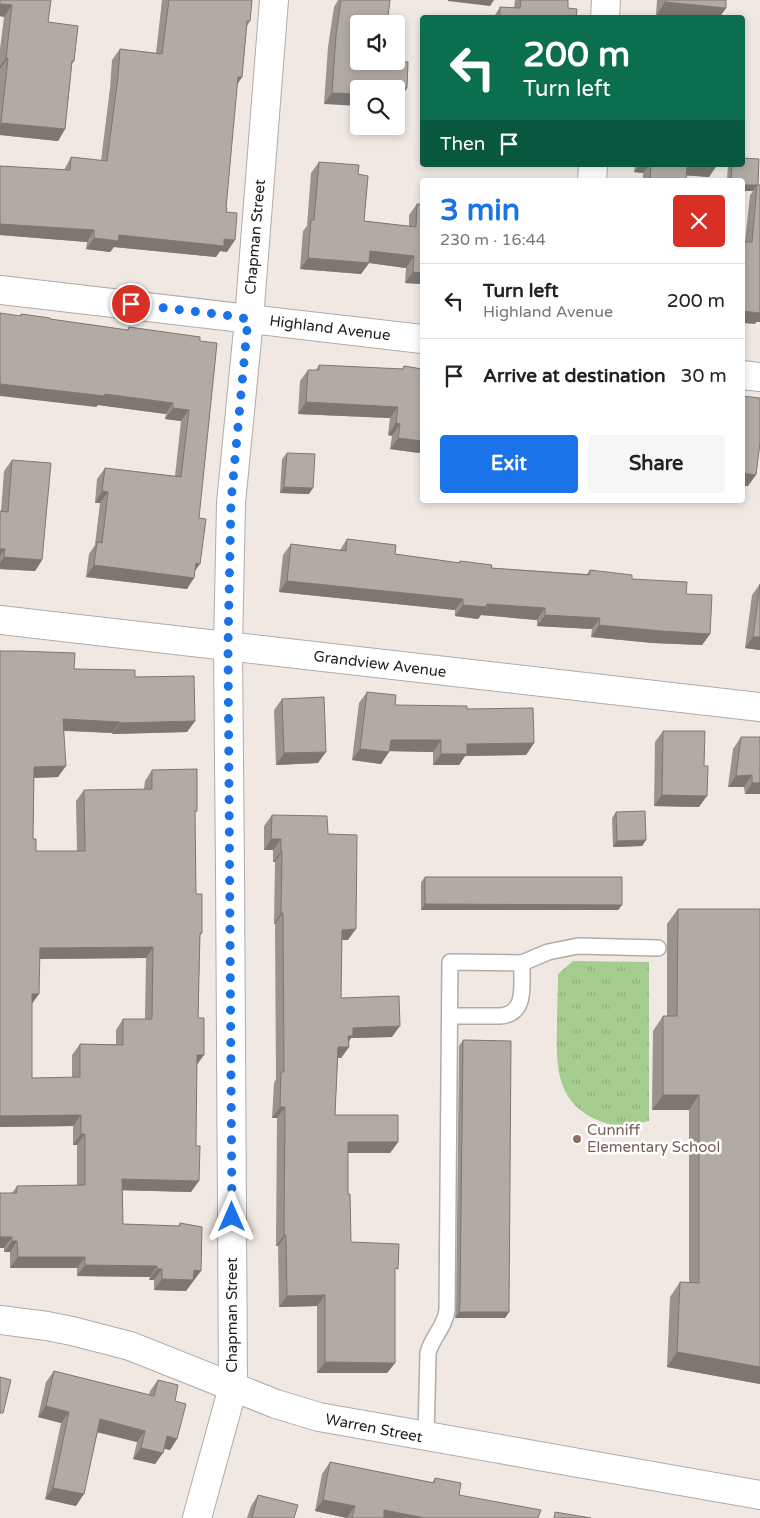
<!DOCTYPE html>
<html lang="en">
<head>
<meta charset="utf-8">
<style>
  :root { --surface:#fff; --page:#f6f6f6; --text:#222; --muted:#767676; --line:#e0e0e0; --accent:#1a73e8 }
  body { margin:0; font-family:"Varela Round",sans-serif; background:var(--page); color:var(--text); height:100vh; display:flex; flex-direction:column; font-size:19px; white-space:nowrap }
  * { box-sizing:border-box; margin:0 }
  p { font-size:16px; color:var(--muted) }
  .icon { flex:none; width:28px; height:28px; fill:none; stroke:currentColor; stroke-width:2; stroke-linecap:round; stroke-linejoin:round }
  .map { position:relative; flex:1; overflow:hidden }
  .sheet { position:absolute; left:420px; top:178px; width:325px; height:325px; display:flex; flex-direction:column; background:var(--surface); border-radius:5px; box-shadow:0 2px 8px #0003 }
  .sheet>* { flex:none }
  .guide { position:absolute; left:420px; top:15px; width:325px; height:152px; border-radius:5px; box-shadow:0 2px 8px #0003; background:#0b6e4f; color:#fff; overflow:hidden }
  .controls { position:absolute; left:350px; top:15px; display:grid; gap:10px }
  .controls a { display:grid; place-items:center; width:55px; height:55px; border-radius:5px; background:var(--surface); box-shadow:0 2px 8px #0003; font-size:25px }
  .pin { position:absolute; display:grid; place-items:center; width:42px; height:42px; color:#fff; margin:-21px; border:2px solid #fff; border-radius:50%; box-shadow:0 1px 5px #0007 }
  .me { position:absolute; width:55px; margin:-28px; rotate:0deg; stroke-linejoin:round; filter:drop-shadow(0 0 4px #0008) }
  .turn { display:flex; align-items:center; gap:18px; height:105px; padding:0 20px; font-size:22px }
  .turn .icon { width:65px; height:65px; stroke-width:2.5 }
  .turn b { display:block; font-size:35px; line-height:42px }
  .then { display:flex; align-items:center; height:48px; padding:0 20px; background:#0003; gap:10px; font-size:19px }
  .round { display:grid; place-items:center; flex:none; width:52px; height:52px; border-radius:5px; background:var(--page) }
  .summary { display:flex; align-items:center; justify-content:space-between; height:85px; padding:0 20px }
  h1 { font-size:30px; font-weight:700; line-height:38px; color:var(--accent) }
  .action { display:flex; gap:10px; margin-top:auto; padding:10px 20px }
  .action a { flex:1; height:58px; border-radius:5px; background:var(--accent); color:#fff; font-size:20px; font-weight:700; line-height:58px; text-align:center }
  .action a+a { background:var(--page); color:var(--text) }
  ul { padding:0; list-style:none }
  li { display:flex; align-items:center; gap:15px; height:75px; padding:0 20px; border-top:1px solid var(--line) }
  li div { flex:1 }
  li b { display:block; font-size:19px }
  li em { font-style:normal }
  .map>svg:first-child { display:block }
  .park { fill:url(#park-tufts) }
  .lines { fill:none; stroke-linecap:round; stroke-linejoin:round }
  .service-casing { stroke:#b3aba5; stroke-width:18 }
  .minor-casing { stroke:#b3aba5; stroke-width:30 }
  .tertiary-casing { stroke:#b3aba5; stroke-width:30 }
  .service { stroke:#fff; stroke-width:15 }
  .minor { stroke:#fff; stroke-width:28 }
  .tertiary { stroke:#fff; stroke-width:28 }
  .wall { fill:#99928d; fill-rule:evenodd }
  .shaded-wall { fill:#7d7773 }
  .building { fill:#b2aaa4; stroke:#7d7773; fill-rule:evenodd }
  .route { stroke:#1a73e8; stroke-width:9; stroke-dasharray:0 16.2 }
  .education-dot { fill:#8d6e63; stroke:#fff; stroke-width:2 }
  .labels { text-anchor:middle; stroke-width:5; stroke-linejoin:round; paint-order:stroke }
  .street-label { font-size:15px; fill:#1f1d1a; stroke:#fff }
  .education-label { font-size:15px; fill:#785e54; stroke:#fff; text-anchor:start }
</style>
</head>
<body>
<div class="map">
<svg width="760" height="1518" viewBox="0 0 760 1518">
  <defs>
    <pattern id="park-tufts" width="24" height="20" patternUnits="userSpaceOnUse" patternTransform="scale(1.25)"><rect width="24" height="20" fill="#a6cd90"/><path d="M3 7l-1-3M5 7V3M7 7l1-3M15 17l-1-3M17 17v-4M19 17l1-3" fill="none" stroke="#8eb07c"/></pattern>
  </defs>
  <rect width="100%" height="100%" fill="#f0e8e2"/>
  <path class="park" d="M573 961 649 962V1121C629 1126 612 1128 593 1118 555 1100 556 1061 557 1024 557 1008 558 991 558 974Z"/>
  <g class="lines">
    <g class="service-casing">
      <g id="service">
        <path d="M522 963 548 952 578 946 658 948"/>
        <path d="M426 1437 428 1353C432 1337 445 1327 447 1310L450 962 522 963C521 984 528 1014 500 1016H450"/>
      </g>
    </g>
    <g class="minor-casing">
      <g id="minor">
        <path d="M605 18 606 0"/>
        <path d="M592 180 593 165"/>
        <path d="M0 290 422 339"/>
        <path d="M742 375 760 377"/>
        <path d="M0 620 760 707"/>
        <path d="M197 1518 233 1387 230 871 228 647 231 503 249 319 274 0"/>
      </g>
    </g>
    <g class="tertiary-casing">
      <path id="tertiary" d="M0 1320 47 1326 72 1331 130 1346 276 1404 319 1417 760 1495"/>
    </g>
    <use href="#service" class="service"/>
    <use href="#minor" class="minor"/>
    <use href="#tertiary" class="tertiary"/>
  </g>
  <g class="wall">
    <path d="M0 0 48 22 74 61 72 64 65 129 58 141 0 135V49L4 17 0 16Z"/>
    <path d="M162 0H252L250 21 247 26 242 77 237 85 226 208 227 252 220 251 216 257 114 247 110 252 86 249 87 242 0 235V166L64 170 71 157 101 161 110 88 112 60 120 49 156 53Z"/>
    <path d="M338 0H390L359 61 407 88 399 100H396V89L324 104 328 47 334 7Z"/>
    <path d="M515 0H568V8L576 18H493L500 7 514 8Z"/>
    <path d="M657 0H726V8L719 18H673L656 16Z"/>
    <path d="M319 162 358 174 364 221 409 226V215L417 204 422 284 405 283 406 268 369 263 361 274 300 269 303 231 307 226 311 173Z"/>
    <path d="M635 165H717L709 177 686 175V180H643V173L634 172Z"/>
    <path d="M728 165H742L758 185 756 322 755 324 745 242 750 195 753 191 742 180H727Z"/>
    <path d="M21 314 50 319 127 330 129 327 200 341 199 518 195 571 187 589 86 577 89 554 95 545 100 503H95L97 479 105 468 175 476 181 421 165 419 166 414 98 405 96 407 20 316Z"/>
    <path d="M319 365 402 369 404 366 422 369V449L419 453 390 449 392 436 388 435 390 418 298 414 300 381 308 370H316Z"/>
    <path d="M287 453 309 494 280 493 282 459Z"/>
    <path d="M12 460 42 560 35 571 0 569V511H1L4 471Z"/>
    <path d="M347 539 395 554 459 563 460 561 491 568 587 574 590 570 632 579 686 594 710 634 702 645 653 643 591 637 592 629 537 626V620L481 615 478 619 455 616V610L279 592 283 555 291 544 340 550Z"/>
    <path d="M760 584V650L745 648 752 595Z"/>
    <path d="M0 651 74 669 135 677 195 721 187 732 112 734V733L64 731 58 777 34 778 33 839 36 851H77L76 801 84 790 144 789 145 781 152 770 197 811 195 813 196 894 202 933 200 936 197 1065 191 1192 122 1190 123 1224 178 1226 180 1223 193 1282H192L186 1291 154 1290V1280H149L150 1277 77 1276V1268H10V1252H4V1248L12 1193 17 1186 77 1185V1145H73V1126L0 1127ZM146 958 145 1019H123L116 1030V1044H80L72 1055V1078H32V1003L39 994V959Z"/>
    <path d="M367 692 395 705 467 709 534 743 526 755 465 756 459 765H433V752L389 751 381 764 352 760 359 703Z"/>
    <path d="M282 699 318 763 276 765 274 710Z"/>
    <path d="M663 731 699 807 654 806 655 742Z"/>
    <path d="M741 737 760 794H745L744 787H728L733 749Z"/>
    <path d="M616 812 646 840 642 846 613 847 612 818Z"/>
    <path d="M272 815 328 834 348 940H342L341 998 392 1037 351 1038 349 1042V1047L341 1058H338L335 1115 398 1142 390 1153H348V1194L351 1242 395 1274V1363L387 1373H317V1306L279 1307 278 1246H276L277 1118H272L274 1083 276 1079 275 924H274L275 862H273V850H264V826Z"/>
    <path d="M425 877 622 905 618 910H421V882Z"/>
    <path d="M678 909H760V1384L667 1367 670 1297 680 1282H689V1110H652L653 1031 663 1016H667V924Z"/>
    <path d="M463 1040 509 1312 505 1318H455L456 1310 459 1046Z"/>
    <path d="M54 1371 149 1395 150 1391 158 1380 175 1401 177 1439 170 1450 164 1449 155 1464 133 1459 137 1442 98 1432 76 1506 45 1499 61 1423 38 1417 46 1382Z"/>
    <path d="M330 1462 432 1483 435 1478 459 1495 538 1518H347L315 1511 322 1474Z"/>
    <path d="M258 1495 294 1518H247L251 1506Z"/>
  </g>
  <g class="shaded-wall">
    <path d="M448 0H494L490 6 448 1Z"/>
    <path d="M665 2 726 8 719 18H673L656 16Z"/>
    <path d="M0 4 12 5 4 17 0 16Z"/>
    <path d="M6 58H8L0 69V66Z"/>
    <path d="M238 77H242L234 88Z"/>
    <path d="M384 87 407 88 399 100H396V89H383Z"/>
    <path d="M332 93 359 94V106L324 104Z"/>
    <path d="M1 123 65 129 58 141 0 135V125Z"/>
    <path d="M640 165H649L643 173 634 172Z"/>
    <path d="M686 165H717L709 177 679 175Z"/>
    <path d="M742 185H757L753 191H742Z"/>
    <path d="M0 224 94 230 87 242 0 235Z"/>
    <path d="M119 235 224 239 235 240 227 252 220 251 216 257 114 247 110 252 86 249 94 238Z"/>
    <path d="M370 251 414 256 406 268 362 262Z"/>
    <path d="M308 258 369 263 361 274 300 269Z"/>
    <path d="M413 272 422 273V284L405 283Z"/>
    <path d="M742 311 760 313V322H756L755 324 742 323Z"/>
    <path d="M0 384 105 394 173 403 166 414 98 405 96 407 0 396Z"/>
    <path d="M306 402 398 407 390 418 298 414Z"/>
    <path d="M173 408 189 410 181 421 165 419Z"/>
    <path d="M396 423 400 424 392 436 388 435Z"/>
    <path d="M398 438 422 441V449L419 453 390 449Z"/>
    <path d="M742 473 756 475 748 486H742Z"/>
    <path d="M284 487 313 488 309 494 280 493Z"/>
    <path d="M102 491 108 492 100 503H95Z"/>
    <path d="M0 549H5L0 556Z"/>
    <path d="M4 557 42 560 35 571 0 569V563Z"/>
    <path d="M196 563 200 564 192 575Z"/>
    <path d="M94 565 194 578 187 589 86 577Z"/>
    <path d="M287 581 463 599 455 610 279 592Z"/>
    <path d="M487 604 545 608 537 620 481 615 478 619 455 616 463 605Z"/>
    <path d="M545 615 600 618 592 629 537 626Z"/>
    <path d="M599 625 710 634 702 645 653 643 591 637Z"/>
    <path d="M753 637H760V650L745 648Z"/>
    <path d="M63 719 120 722 112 733 56 730Z"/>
    <path d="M195 721 187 732 112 734 120 723Z"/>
    <path d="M391 740H441L433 752 383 751Z"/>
    <path d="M534 743 526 755 465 756 459 765H433L441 754 467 744Z"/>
    <path d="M360 749 389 752 381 764 352 760Z"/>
    <path d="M326 752 318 763 276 765 284 753Z"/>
    <path d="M66 766 58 777 27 778 34 767Z"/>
    <path d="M752 775 744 787H728L736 776Z"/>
    <path d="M752 783H760V794H745Z"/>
    <path d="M662 795 707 796 699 807 654 806Z"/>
    <path d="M271 839H281L273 850H264Z"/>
    <path d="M646 840 642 846 613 847 617 841Z"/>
    <path d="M281 851H282L275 862H273Z"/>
    <path d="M425 904 622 905 618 910H421Z"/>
    <path d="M281 913H283L275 924H274Z"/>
    <path d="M356 929 348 940H334L342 930Z"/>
    <path d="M153 947 146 958 32 959 40 948Z"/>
    <path d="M32 994H39L31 1005Z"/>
    <path d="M400 1026 392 1037 351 1038 345 1047 341 1046 353 1028Z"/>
    <path d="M338 1047H349L341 1058H330Z"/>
    <path d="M197 1055H204L196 1066Z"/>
    <path d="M663 1095H699L689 1110H652Z"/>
    <path d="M280 1107H285L277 1118H272Z"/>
    <path d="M81 1115 73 1126 0 1127V1116Z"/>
    <path d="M81 1134H85L77 1145H73Z"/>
    <path d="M348 1142H398L390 1153H341Z"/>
    <path d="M122 1179 199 1181 191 1192 114 1190Z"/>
    <path d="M284 1235H286L278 1246H276Z"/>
    <path d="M0 1237H12L4 1248H0Z"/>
    <path d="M12 1241H17L10 1252H4Z"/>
    <path d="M18 1257H85L77 1268H10Z"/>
    <path d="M85 1265 157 1266 150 1277 77 1276Z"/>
    <path d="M157 1269H162L154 1280H149Z"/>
    <path d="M194 1270 201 1271 186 1291 154 1290 162 1279Z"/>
    <path d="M325 1295 317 1306 279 1307 287 1296Z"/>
    <path d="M459 1312H509L505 1318H455Z"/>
    <path d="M677 1352 760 1367V1384L667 1367Z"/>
    <path d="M325 1362 395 1363 387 1373H317Z"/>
    <path d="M46 1406 69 1412 61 1423 38 1417Z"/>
    <path d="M100 1419 145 1431 137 1442 92 1431Z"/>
    <path d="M167 1436 177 1439 170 1450 159 1447Z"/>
    <path d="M141 1448 163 1453 155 1464 133 1459Z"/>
    <path d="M53 1488 84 1494 76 1506 45 1499Z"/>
    <path d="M323 1500 355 1506 347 1518 315 1511Z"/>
    <path d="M384 1510 425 1518H379Z"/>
  </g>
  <g class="building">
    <path d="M0 0H51L48 22 78 26 74 61H72L65 129 1 123 8 58H6L12 5 0 4Z"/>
    <path d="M169 0H252L250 21H247L242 77H238L226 208H227L226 212 237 213 235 240 224 239V246L119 235 118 241 94 238V230L0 224V166L70 170 71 157 107 161 118 77 120 49 162 54Z"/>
    <path d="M341 0H390L387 24H359V61H396L408 62 407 88 384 87V89H359V94L332 93 336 36Z"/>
    <path d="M521 0H568V8L577 9 576 18H500V7L520 8Z"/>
    <path d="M666 0H726V8L665 2Z"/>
    <path d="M742 158 759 159 758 185H742V180H731L732 165H742Z"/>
    <path d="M319 162 359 165 358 174 368 176 364 221 416 227 417 204H422V273L413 272 414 256 370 251 369 263 308 258 311 220H314Z"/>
    <path d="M651 165H687L686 180H650Z"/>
    <path d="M757 185H760V313L742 311V242H752Z"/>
    <path d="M0 313 21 316V314L50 318V319L128 330 129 327 200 337V341L217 343 199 518 206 519 200 564 196 563 194 578 94 565 97 542 102 543 108 492 102 491 105 468 181 477 189 410 173 408V403L105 394 104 396 0 384Z"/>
    <path d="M319 365 403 369 404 366 422 369V441L398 438 400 424 396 423 398 407 306 402 308 370H319Z"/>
    <path d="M742 396 760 398V443L756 475 742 473Z"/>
    <path d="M287 453 315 454 313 488 284 487Z"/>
    <path d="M12 460 51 463 42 560 4 557 5 549H0V511L8 512Z"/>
    <path d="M347 539 396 545 395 554 460 563V561L492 565 491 568 589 575 590 570 632 575V579L687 582 686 594 712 595 710 634 661 631 599 625 600 618 545 615V608L487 604 486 607 463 605V599L287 581 291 544 346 551Z"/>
    <path d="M760 584V637H753Z"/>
    <path d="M0 651H19L75 653 74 669 135 670V677L194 676 195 721 120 723V722L63 719 66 766 34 767 33 839H36V851H85L84 790 152 789V770L197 769V811H195L196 894H202V933H200L198 1018H204V1055H197L196 1146H200L199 1181 122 1179 123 1224 180 1226V1223L202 1227 201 1271 194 1270 193 1280 162 1279V1269H157V1266L85 1265V1257H18L17 1241H12V1237H0V1193H17V1186L85 1185V1134H81V1115L0 1116ZM153 947 152 1019H123V1045L80 1044V1077L32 1078V994H39L40 948Z"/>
    <path d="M367 692 396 695 395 705 467 706V709L533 708 534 743 467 744V754H441V740H391L389 752 360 749Z"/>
    <path d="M324 697 326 752 284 753 282 699Z"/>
    <path d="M663 731H705L704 766H708L707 796 662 795Z"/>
    <path d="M741 737H760V783H752V775L736 776Z"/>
    <path d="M645 811 646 840 617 841 616 812Z"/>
    <path d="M272 815 327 816 328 834 357 835 356 929 342 930 341 998 399 996 400 1026 353 1028V1036H348L349 1047H338L335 1115H398V1142H348V1194H350L351 1242 399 1244 398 1269 395 1268V1363L325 1362V1295L287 1296 286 1235H284L285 1107H280L281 1072H284L283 913H281L282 851H281V839H271Z"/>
    <path d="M425 877H622V905L425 904Z"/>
    <path d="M678 909H760V1367L677 1352 680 1282 699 1283V1095H663V1016H677Z"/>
    <path d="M463 1040 511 1041 509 1312H459L460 1304Z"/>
    <path d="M54 1371 154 1396 158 1380 178 1385 175 1401 186 1404 177 1439 167 1436 163 1453 141 1448 145 1431 100 1419 84 1494 53 1488 69 1412 46 1406Z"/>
    <path d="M0 1377 11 1380 3 1413H0Z"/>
    <path d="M330 1462 434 1483 435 1478 461 1483 459 1495 541 1510 538 1518H425L384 1510V1518H352L355 1506 323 1500Z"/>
    <path d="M258 1495 298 1505 294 1518H252Z"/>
    <path d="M555 1512 591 1518H554Z"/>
  </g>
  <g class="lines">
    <path class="route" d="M131 304 225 315 248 319 231 502 228 646 232 1217"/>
  </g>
  <circle class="education-dot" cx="577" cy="1139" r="5"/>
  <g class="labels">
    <g class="street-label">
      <text transform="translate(255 237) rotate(-85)" y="5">Chapman Street</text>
      <text transform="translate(330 328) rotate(7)" y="5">Highland Avenue</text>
      <text transform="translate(380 664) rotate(7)" y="5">Grandview Avenue</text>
      <text transform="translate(232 1315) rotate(-90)" y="5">Chapman Street</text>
      <text transform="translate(374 1428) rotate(11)" y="5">Warren Street</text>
    </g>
    <g class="education-label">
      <text x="587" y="1135">Cunniff<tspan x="587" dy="17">Elementary School</tspan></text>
    </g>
  </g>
</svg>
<div class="controls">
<a><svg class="icon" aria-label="sound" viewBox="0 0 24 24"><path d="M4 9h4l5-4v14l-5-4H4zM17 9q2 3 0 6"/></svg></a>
<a><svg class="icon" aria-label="search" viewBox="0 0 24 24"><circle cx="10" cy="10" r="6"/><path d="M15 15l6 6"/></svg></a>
</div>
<div class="pin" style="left:131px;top:304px;background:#d93025"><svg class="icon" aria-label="arrive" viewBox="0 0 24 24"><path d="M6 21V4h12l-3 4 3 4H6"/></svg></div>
<svg class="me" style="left:232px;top:1217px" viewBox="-20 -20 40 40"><path d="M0-17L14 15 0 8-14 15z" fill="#1a73e8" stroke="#fff" stroke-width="4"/></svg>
<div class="guide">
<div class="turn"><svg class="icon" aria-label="left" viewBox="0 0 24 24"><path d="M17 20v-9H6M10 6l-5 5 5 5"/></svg><div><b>200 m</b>Turn left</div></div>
<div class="then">Then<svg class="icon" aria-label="arrive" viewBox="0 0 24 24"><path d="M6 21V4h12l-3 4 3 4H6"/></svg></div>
</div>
<section class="sheet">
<div class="summary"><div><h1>3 min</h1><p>230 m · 16:44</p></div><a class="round" style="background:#d93025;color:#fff"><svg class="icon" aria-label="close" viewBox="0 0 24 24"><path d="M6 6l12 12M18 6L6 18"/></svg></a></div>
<ul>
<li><svg class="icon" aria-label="left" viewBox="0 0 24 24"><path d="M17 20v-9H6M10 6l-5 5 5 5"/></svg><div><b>Turn left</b><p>Highland Avenue</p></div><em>200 m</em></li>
<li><svg class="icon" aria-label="arrive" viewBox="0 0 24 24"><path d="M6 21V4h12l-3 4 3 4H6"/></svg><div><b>Arrive at destination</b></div><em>30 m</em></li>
</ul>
<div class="action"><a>Exit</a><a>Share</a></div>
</section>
</div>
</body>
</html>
